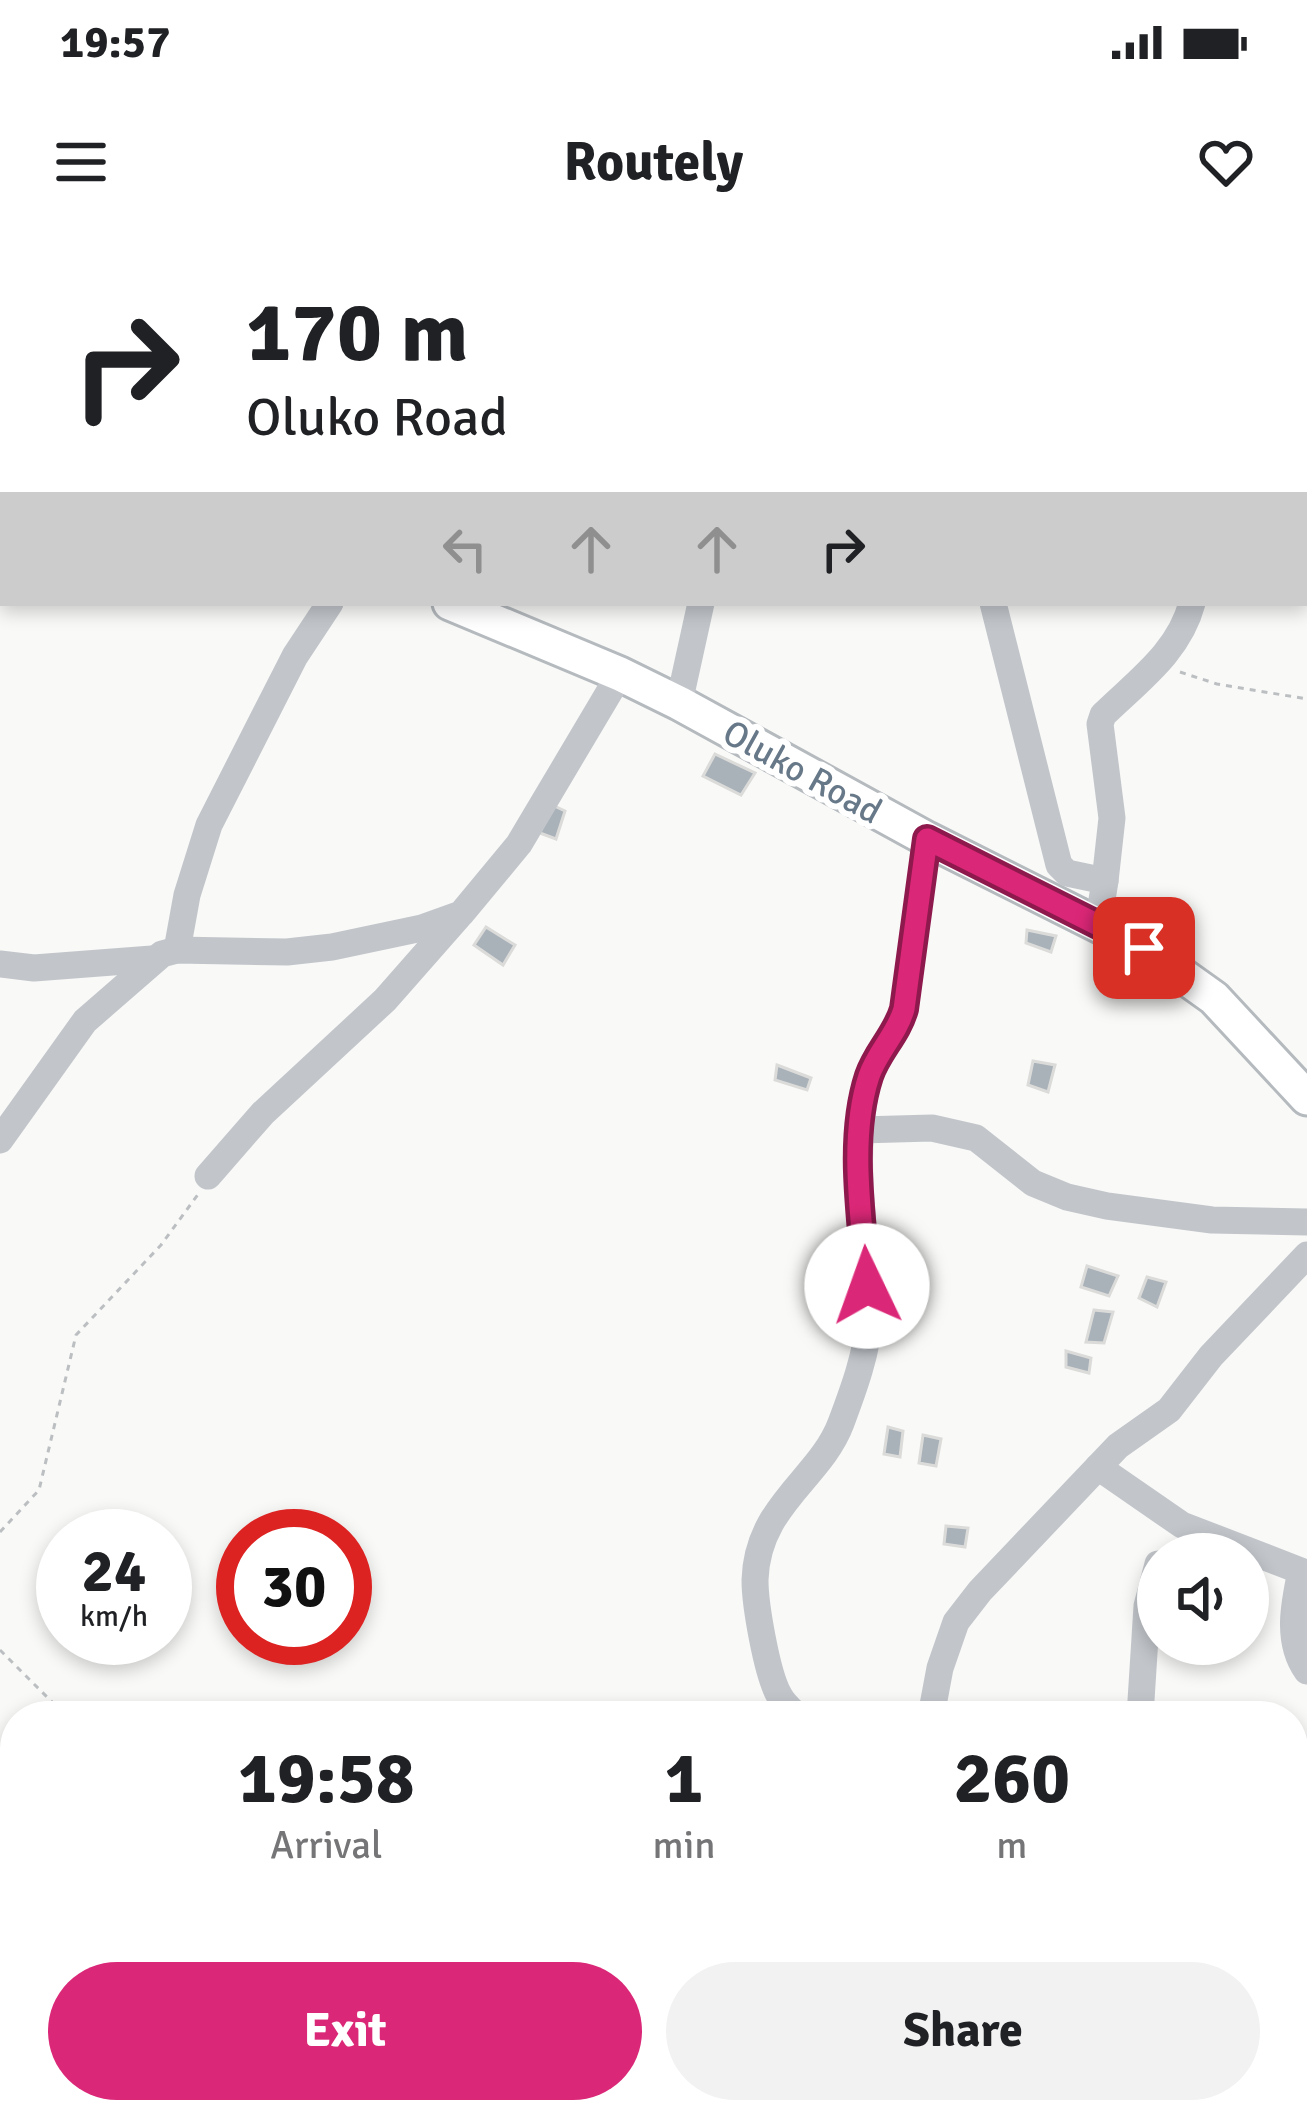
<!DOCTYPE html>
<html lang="en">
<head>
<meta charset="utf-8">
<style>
  :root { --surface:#fff; --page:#f2f2f2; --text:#202124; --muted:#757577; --accent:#db2777 }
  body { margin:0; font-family:Signika,sans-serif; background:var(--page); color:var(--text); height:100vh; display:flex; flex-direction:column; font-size:45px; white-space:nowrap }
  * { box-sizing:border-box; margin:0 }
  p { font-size:39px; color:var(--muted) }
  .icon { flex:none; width:66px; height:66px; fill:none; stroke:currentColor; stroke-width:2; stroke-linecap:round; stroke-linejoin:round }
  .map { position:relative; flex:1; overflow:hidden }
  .side { position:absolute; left:0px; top:1461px; width:1308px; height:423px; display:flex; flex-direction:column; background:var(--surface); border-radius:48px 48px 0 0; box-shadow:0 6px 18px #0003 }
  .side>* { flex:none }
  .top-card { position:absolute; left:0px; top:0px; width:1308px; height:366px; box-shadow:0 6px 18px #0003; background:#fff; color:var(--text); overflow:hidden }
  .tools { position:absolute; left:1137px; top:1293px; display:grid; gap:24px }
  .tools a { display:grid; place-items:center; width:132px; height:132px; border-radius:50%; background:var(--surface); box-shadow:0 6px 18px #0003; font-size:60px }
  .speed { position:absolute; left:36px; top:1269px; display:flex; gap:24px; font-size:60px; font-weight:700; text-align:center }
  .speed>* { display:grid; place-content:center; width:156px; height:156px; border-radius:50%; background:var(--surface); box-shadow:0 6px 18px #0003; line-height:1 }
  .speed small { font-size:30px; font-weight:400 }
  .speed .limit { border:18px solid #d22; background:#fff; color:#111 }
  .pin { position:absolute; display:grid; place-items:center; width:102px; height:102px; color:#fff; margin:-51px; border-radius:24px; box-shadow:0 6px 18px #0006 }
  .me { position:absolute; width:132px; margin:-66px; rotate:357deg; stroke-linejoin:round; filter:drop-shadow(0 0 9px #0008) }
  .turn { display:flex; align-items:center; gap:42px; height:252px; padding:0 48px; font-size:54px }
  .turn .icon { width:156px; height:156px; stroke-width:2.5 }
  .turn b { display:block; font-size:84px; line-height:102px }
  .lanes { display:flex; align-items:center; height:114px; padding:0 48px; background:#0003; justify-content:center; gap:60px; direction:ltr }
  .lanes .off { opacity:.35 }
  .eta { display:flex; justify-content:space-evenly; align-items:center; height:204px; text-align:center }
  .eta b { font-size:72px; font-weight:700; line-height:84px }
  .action { display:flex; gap:24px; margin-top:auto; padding:24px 48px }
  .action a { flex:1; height:138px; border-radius:72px; background:var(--accent); color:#fff; font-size:48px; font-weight:700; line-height:138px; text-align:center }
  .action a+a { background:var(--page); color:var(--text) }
  .status { display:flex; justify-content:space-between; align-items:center; height:84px; padding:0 60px; background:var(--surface); direction:ltr }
  .status svg { height:33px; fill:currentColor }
  header { display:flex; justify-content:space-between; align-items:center; height:156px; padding:0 48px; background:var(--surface); font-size:54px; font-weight:700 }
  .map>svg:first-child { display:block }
  .building { fill:#a9b1b9; stroke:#dbdbd9; stroke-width:3 }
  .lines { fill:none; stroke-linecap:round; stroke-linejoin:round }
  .major-casing { stroke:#b5babf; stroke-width:39 }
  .path { stroke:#bcbfc2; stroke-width:3; stroke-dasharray:6 6; stroke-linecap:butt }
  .minor { stroke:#c2c6cb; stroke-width:27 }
  .major { stroke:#fff; stroke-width:33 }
  .route-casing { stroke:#8e194d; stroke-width:30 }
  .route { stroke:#db2777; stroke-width:21 }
  .labels { text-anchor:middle; stroke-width:12; stroke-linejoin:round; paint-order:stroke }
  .street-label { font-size:36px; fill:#677889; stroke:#fff }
</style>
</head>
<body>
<div class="status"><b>19:57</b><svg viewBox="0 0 49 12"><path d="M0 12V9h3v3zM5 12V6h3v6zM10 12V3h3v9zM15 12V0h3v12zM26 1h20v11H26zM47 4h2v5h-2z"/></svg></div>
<header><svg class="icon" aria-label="menu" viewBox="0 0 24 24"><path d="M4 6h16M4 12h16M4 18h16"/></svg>Routely<svg class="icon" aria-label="heart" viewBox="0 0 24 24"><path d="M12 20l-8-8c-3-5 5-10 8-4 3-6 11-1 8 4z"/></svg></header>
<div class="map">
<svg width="1307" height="1883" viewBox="0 0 1307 1883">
  <rect width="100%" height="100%" fill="#f9f9f7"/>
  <g class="building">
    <path d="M715 514 755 533 741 555 703 536Z"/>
    <path d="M550 564 565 571 556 599 540 593Z"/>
    <path d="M486 687 515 705 503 725 474 705Z"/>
    <path d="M1027 690 1056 696 1051 712 1026 703Z"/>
    <path d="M1033 821 1055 825 1048 852 1028 845Z"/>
    <path d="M777 825 811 838 807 850 775 840Z"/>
    <path d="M1087 1026 1118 1036 1109 1056 1081 1047Z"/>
    <path d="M1147 1037 1166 1042 1157 1067 1139 1058Z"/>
    <path d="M1094 1070 1113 1072 1104 1103 1086 1102Z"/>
    <path d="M1066 1111 1091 1118 1089 1133 1066 1127Z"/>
    <path d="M888 1187 903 1191 900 1217 884 1214Z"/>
    <path d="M923 1195 941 1199 936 1226 919 1223Z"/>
    <path d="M946 1286 968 1288 965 1307 944 1304Z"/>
  </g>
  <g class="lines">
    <g class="major-casing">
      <g id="major">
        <path d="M0 75 3 77"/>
        <path d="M450 363 620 434 679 463 927 599 1144 708 1214 758 1307 858"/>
      </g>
    </g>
    <g class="path">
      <path d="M1180 432 1217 444 1307 459"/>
      <path d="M0 1292 39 1250 76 1095 161 1005 199 953"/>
      <path d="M0 1410 66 1476"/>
      <path d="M950 1869 963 1883"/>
    </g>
    <g class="minor">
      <path d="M1109 3 1111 0"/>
      <path d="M0 268 3 267"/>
      <path d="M1305 310H1307"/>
      <path d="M993 363 1059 625 1067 633 1105 641 1098 685"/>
      <path d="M679 463 701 363"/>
      <path d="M1105 641 1112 578 1100 484 1103 475C1139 440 1179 412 1192 363"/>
      <path d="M177 710 187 655 209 585 295 416 330 363"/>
      <path d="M0 724 34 728 152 719"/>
      <path d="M860 890 932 888 976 898 1033 943 1067 957 1107 966 1212 980 1307 982"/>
      <path d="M0 900 85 781 162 714 177 710 287 712 332 707 422 688 461 674 519 604 620 434"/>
      <path d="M208 936 263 873 385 760 458 677"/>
      <path d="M1307 1015 1211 1116 1169 1170 1118 1206 1098 1227 1182 1285 1301 1331C1294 1364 1286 1402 1307 1431"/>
      <path d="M797 1476C791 1470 783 1463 779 1455 767 1434 755 1365 755 1340 757 1265 820 1239 841 1183 853 1151 868 1111 869 1077 869 1014 855 950 861 886 863 866 865 843 874 824 884 805 899 790 905 769L927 599"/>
      <path d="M931 1476 940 1428 956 1382 980 1351 1098 1227"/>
      <path d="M1140 1476 1147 1366 1158 1324"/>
      <path d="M1293 1592 1307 1549"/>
      <path d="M465 1883 480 1869"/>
    </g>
    <use href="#major" class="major"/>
  </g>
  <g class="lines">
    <g class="route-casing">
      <path id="route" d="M867 1046C862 980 848 900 869 836 877 812 897 794 904 769L927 599 1144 708"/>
    </g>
    <use href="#route" class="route"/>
  </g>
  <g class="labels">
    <g class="street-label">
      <text transform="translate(803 531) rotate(29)" y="13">Oluko Road</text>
    </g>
  </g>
</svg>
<div class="tools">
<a><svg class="icon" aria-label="sound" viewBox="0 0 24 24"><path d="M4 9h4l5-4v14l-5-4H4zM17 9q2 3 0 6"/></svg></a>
</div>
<div class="speed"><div>24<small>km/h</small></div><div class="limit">30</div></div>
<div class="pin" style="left:1144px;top:708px;background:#d93025"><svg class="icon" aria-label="arrive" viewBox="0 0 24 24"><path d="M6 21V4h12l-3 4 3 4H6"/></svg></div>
<svg class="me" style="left:867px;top:1046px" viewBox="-20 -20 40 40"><circle r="19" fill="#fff"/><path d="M0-13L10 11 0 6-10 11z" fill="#db2777"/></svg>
<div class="top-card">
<div class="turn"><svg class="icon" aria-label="right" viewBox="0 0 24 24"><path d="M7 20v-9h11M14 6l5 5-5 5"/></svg><div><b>170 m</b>Oluko Road</div></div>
<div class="lanes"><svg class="icon off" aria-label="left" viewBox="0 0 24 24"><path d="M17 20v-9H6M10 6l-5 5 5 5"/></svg><svg class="icon off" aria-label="ahead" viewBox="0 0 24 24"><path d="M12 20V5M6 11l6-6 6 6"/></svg><svg class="icon off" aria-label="ahead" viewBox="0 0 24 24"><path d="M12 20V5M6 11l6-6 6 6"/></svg><svg class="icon" aria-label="right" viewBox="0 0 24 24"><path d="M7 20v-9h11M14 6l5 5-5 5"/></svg></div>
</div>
<section class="side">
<div class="eta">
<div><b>19:58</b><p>Arrival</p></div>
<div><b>1</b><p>min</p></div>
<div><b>260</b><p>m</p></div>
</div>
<div class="action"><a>Exit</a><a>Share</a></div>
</section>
</div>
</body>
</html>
